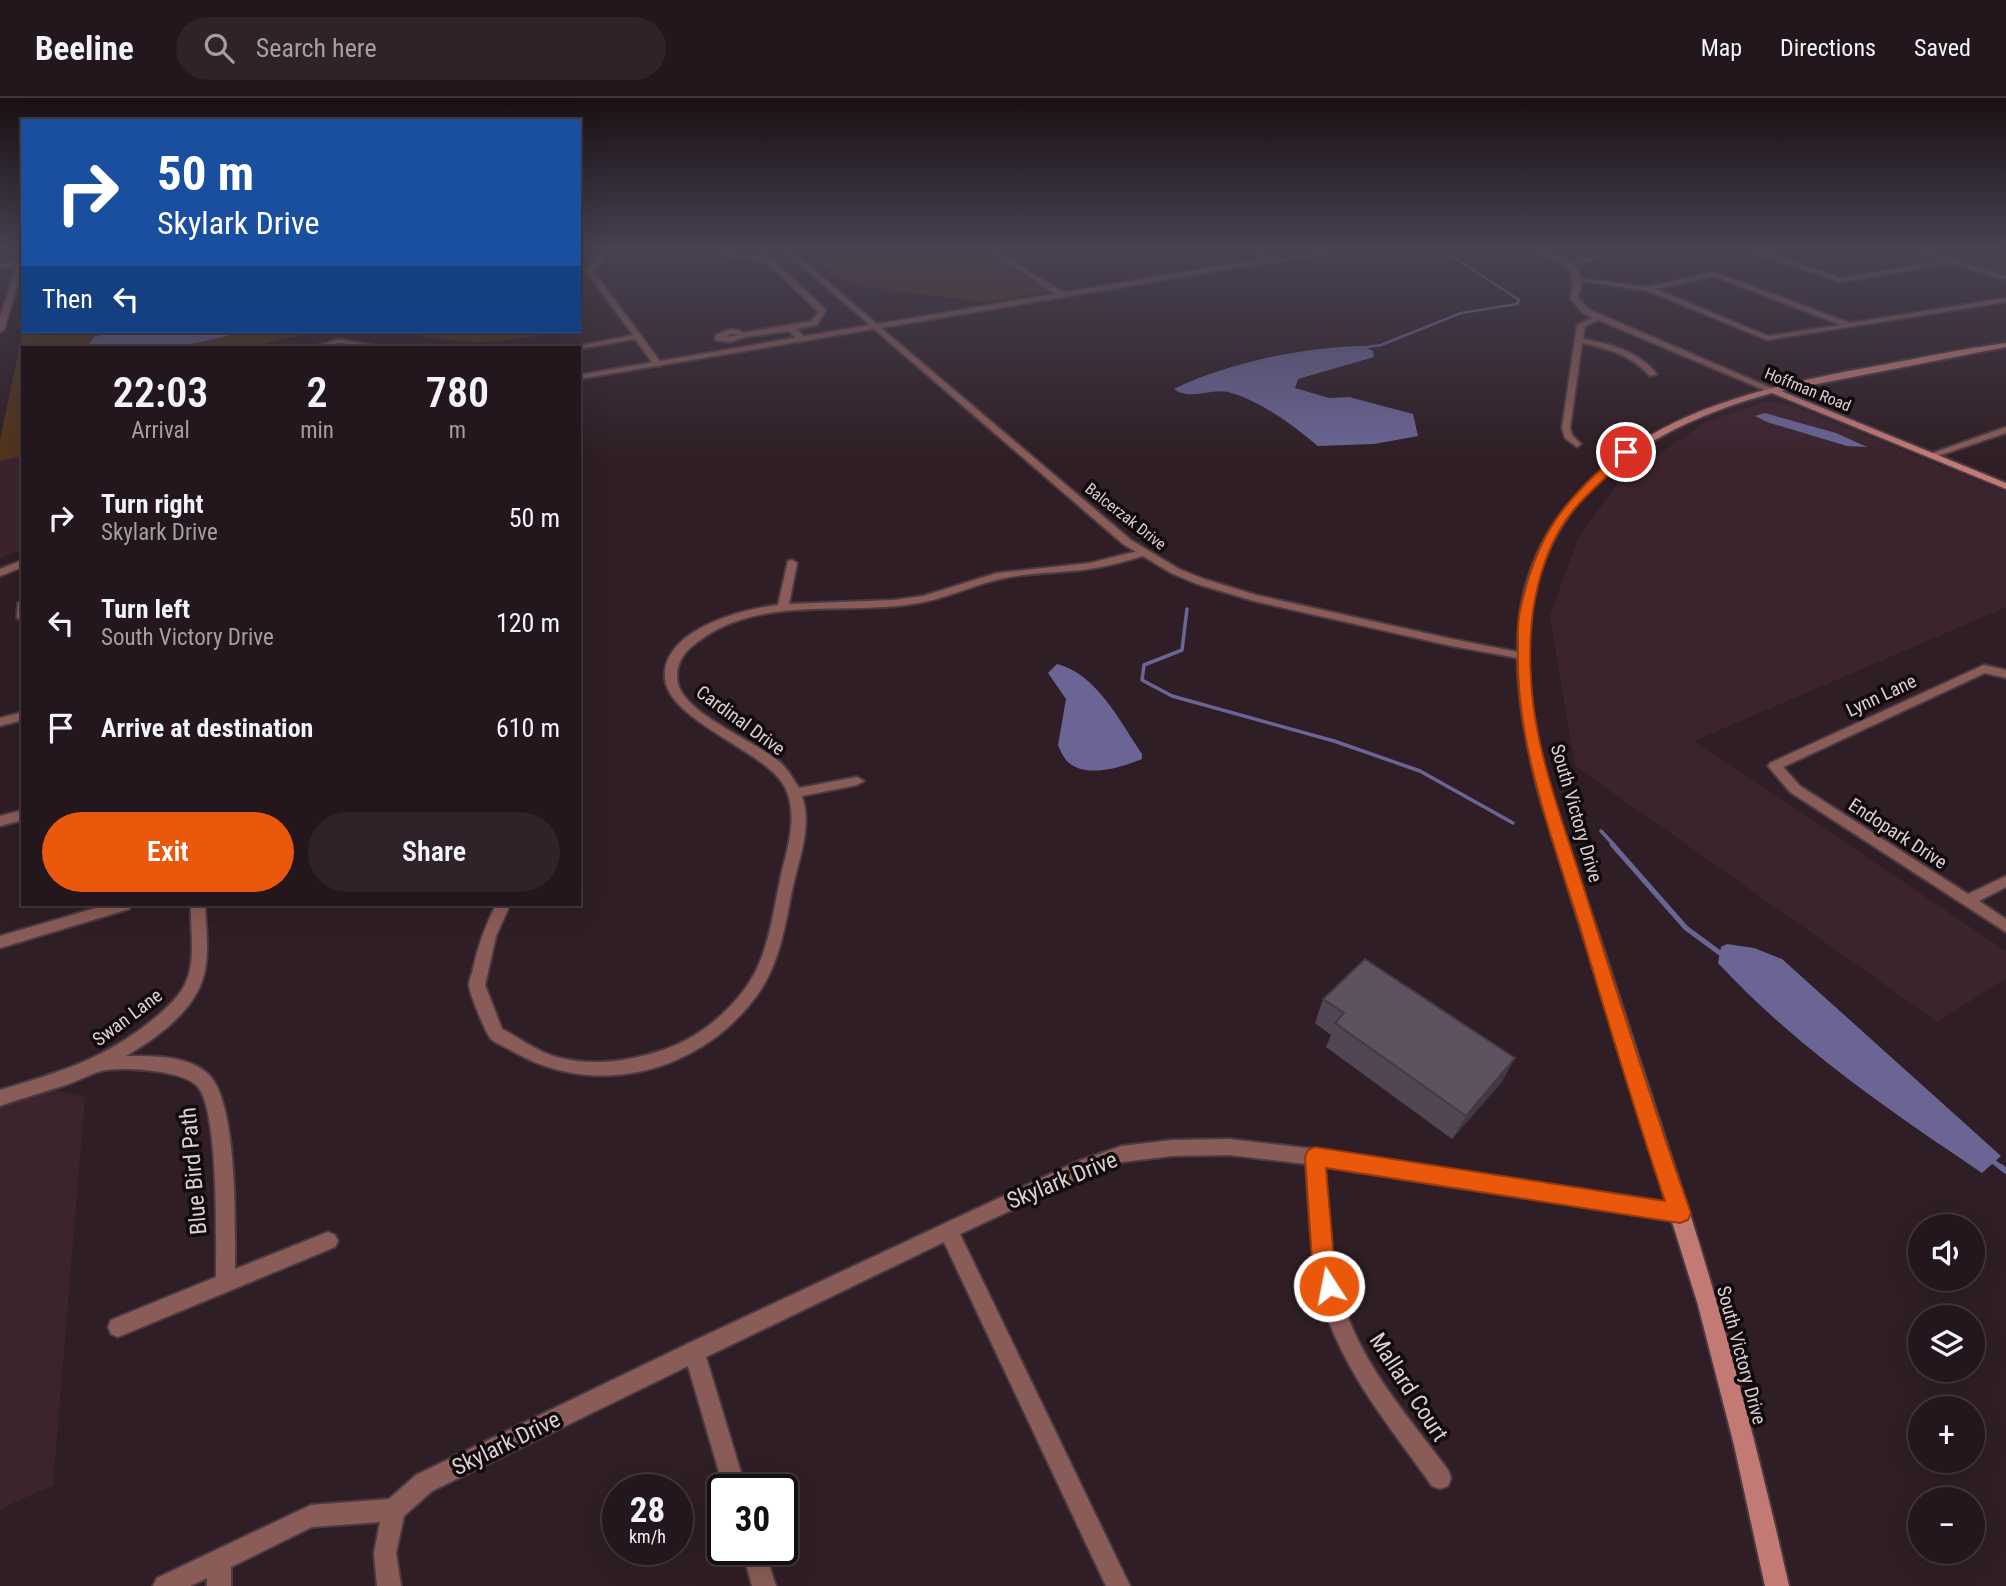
<!DOCTYPE html>
<html lang="en">
<head>
<meta charset="utf-8">
<style>
  :root { --surface:#23161c; --page:#2f2329; --text:#f1f3f6; --muted:#a39fa3; --line:#40353b; --accent:#ea580c }
  body { margin:0; font-family:"Roboto Condensed",sans-serif; background:var(--page); color:var(--text); height:100vh; display:flex; flex-direction:column; font-size:26px; white-space:nowrap }
  * { box-sizing:border-box; margin:0 }
  p { font-size:23px; color:var(--muted) }
  .icon { flex:none; width:38px; height:38px; fill:none; stroke:currentColor; stroke-width:2; stroke-linecap:round; stroke-linejoin:round }
  .map { position:relative; flex:1; overflow:hidden }
  .drawer { position:absolute; left:21px; top:248px; width:560px; height:560px; display:flex; flex-direction:column; background:var(--surface); border-radius:0px; box-shadow:0 7px 28px #0002,0 0 0 2px var(--line) }
  .drawer>* { flex:none }
  .hud { position:absolute; left:21px; top:21px; width:560px; height:214px; border-radius:0px; box-shadow:0 7px 28px #0002,0 0 0 2px var(--line); background:#1a4fa0; color:#fff; overflow:hidden }
  .tools { position:absolute; left:1908px; top:1116px; display:grid; gap:14px }
  .tools a { display:grid; place-items:center; width:77px; height:77px; border-radius:50%; background:var(--surface); box-shadow:0 7px 28px #0002,0 0 0 2px var(--line); font-size:35px }
  .speed { position:absolute; left:602px; top:1376px; display:flex; gap:14px; font-size:35px; font-weight:700; text-align:center }
  .speed>* { display:grid; place-content:center; width:91px; height:91px; border-radius:50%; background:var(--surface); box-shadow:0 7px 28px #0002,0 0 0 2px var(--line); line-height:1 }
  .speed small { font-size:18px; font-weight:400 }
  .speed .limit { border:4px solid #111; border-radius:10px; background:#fff; color:#111 }
  .pin { position:absolute; display:grid; place-items:center; width:60px; height:60px; color:#fff; margin:-30px; border:4px solid #fff; border-radius:50%; box-shadow:0 2px 7px #0007 }
  .me { position:absolute; width:77px; margin:-38px; rotate:349deg; stroke-linejoin:round; filter:drop-shadow(0 0 5px #0008) }
  .turn { display:flex; align-items:center; gap:24px; height:147px; padding:0 21px; font-size:32px }
  .turn .icon { width:91px; height:91px; stroke-width:2.5 }
  .turn b { display:block; font-size:49px; line-height:60px }
  .then { display:flex; align-items:center; height:66px; padding:0 21px; background:#0003; gap:14px; font-size:26px }
  .eta { display:flex; justify-content:space-evenly; align-items:center; height:119px; text-align:center }
  .eta b { font-size:42px; font-weight:600; line-height:49px }
  .button { display:flex; gap:14px; margin-top:auto; padding:14px 21px }
  .button a { flex:1; height:80px; border-radius:42px; background:var(--accent); color:#fff; font-size:28px; font-weight:600; line-height:80px; text-align:center }
  .button a+a { background:var(--page); color:var(--text) }
  ul { padding:0; list-style:none }
  li { display:flex; align-items:center; gap:21px; height:105px; padding:0 21px }
  li div { flex:1 }
  li b { display:block; font-size:26px }
  li em { font-style:normal }
  header { display:flex; align-items:center; gap:42px; box-sizing:border-box; height:98px; padding:0 35px; background:var(--surface); border-bottom:2px solid var(--line) }
  header strong { font-size:33px }
  nav { display:flex; gap:38px; margin-inline-start:auto; font-size:24px }
  .search { width:490px; height:63px; background:var(--page); display:flex; align-items:center; gap:18px; box-sizing:border-box; padding:0 24px; border-radius:38px; color:var(--muted); font-size:26px }
  .map>svg:first-child { display:block }
  .built { fill:#3c242e }
  .green { fill:#53341b }
  .water { fill:#6b6596 }
  .lines { fill:none; stroke-linecap:round; stroke-linejoin:round }
  .stream-far3 { stroke:#6b6596; stroke-width:2.5 }
  .stream-far2 { stroke:#6b6596; stroke-width:3.5 }
  .stream-far1 { stroke:#6b6596; stroke-width:5 }
  .stream { stroke:#6b6596; stroke-width:6 }
  .minor-casing { stroke:#4b3a41; stroke-width:4 }
  .tertiary-casing { stroke:#4b3a41; stroke-width:4 }
  .secondary-casing { stroke:#4b3a41; stroke-width:4 }
  .minor { fill:#8a5c57; fill-rule:evenodd }
  .tertiary { fill:#8a5c57; fill-rule:evenodd }
  .secondary { fill:#c37a74; fill-rule:evenodd }
  .wall { fill:#514653 }
  .shaded-wall { fill:#423943 }
  .building { fill:#5e5160; stroke:#423943; stroke-width:2 }
  .route { fill:#ea580c; stroke:#983908; stroke-width:2 }
  .labels { text-anchor:middle; stroke-width:7; stroke-linejoin:round; paint-order:stroke }
  .far-street-label { font-size:16px; fill:#dbcfd3; stroke:#120b0e }
  .street-label { font-size:19px; fill:#dbcfd3; stroke:#120b0e }
  .near-street-label { font-size:23px; fill:#dbcfd3; stroke:#120b0e }
</style>
</head>
<body>
<header>
<strong>Beeline</strong>
<div class="search"><svg class="icon" aria-label="search" viewBox="0 0 24 24"><circle cx="10" cy="10" r="6"/><path d="M15 15l6 6"/></svg>Search here</div>
<nav><a>Map</a><a>Directions</a><a>Saved</a></nav>
</header>
<div class="map">
<svg width="2006" height="1488" viewBox="0 0 2006 1488">
  <rect width="100%" height="100%" fill="#2f1e25"/>
  <g class="built">
    <path d="M1768 303 1796 309 2006 394V509L1694 643 2006 853V880L1938 924 1575 668 1550 518 1578 440 1620 382 1705 325Z"/>
    <path d="M23 358V452L0 460V363Z"/>
    <path d="M50 991 85 999 53 1387 0 1411V1008Z"/>
  </g>
  <g class="green">
    <path d="M803 152H988L1051 193 985 204 864 189 839 180Z"/>
    <path d="M1919 152H2006V177Z"/>
    <path d="M23 233H317L249 250H23V358L0 363V342Z"/>
    <path d="M402 233H559C498 247 462 248 402 233Z"/>
  </g>
  <g class="water">
    <path d="M116 233H242C186 252 144 250 86 250L94 239Z"/>
    <path d="M1363 248 1373 253 1374 259 1298 281 1295 290 1329 300 1349 299 1413 316 1418 338 1374 346 1318 348C1291 326 1263 304 1228 294 1211 290 1189 303 1174 291 1228 265 1303 249 1363 248Z"/>
    <path d="M1765 315 1836 335 1867 349 1847 348 1767 324 1755 318Z"/>
    <path d="M1057 566C1097 576 1120 624 1142 656V661C1122 669 1084 682 1066 662 1063 658 1060 652 1058 647L1066 601 1048 575Z"/>
    <path d="M1727 846 1754 850 1782 861 2001 1058 1982 1075C1888 1012 1796 949 1718 865L1721 849Z"/>
  </g>
  <g class="lines">
    <path class="stream-far3" d="M1360 250 1381 247 1461 215 1517 206 1519 202 1443 152"/>
    <g class="stream-far2">
      <path d="M1187 511 1182 552 1144 567 1142 582 1172 598 1334 643 1420 673 1513 725"/>
      <path d="M1601 733 1614 747"/>
    </g>
    <g class="stream-far1">
      <path d="M1612 746 1686 830 1724 858"/>
      <path d="M1990 1061 2003 1071"/>
    </g>
    <path class="stream" d="M2001 1069 2006 1073"/>
    <g class="minor-casing">
      <g id="minor">
        <path d="M603 152H609L593 173 662 266 661 268H655L635 241 579 251 569 250 633 237 586 173Z"/>
        <path d="M725 152H731L729 155 762 159 755 152H762L826 212 817 227 796 231 805 239V243H799L789 233 745 239 730 244 715 242V238C724 233 735 228 743 235L811 223 819 214 766 164 722 157ZM730 236H737V237L725 239Z"/>
        <path d="M988 152H995L1067 197 1060 199Z"/>
        <path d="M1247 152H1255L1273 162 1268 163Z"/>
        <path d="M1600 152H1606L1597 162 1566 167 1563 165 1593 159Z"/>
        <path d="M1698 152H1794L1791 154 1767 155 1840 180 1954 162 1957 164 1840 184 1755 156 1701 154Z"/>
        <path d="M23 163V167L0 170V166Z"/>
        <path d="M1714 174 1850 225 2006 200V204L1767 242 1648 193 1575 182 1578 180 1649 189ZM1713 178 1841 227 1768 238 1656 191Z"/>
        <path d="M1596 218 1603 220 1585 228 1583 241C1611 246 1638 253 1657 276L1650 278C1631 257 1609 251 1582 245L1570 330 1572 337 1581 346 1577 349 1565 340 1562 330 1577 227Z"/>
        <path d="M339 241 375 248 376 250C364 251 352 245 340 245 330 246 321 250 310 250Z"/>
        <path d="M2006 329V335L1935 359 1927 357Z"/>
        <path d="M1142 452 1147 455 1146 457C1127 463 1108 468 1089 471 1063 475 1036 474 1010 479 980 484 953 498 924 504 846 520 754 493 690 550 679 560 674 575 679 589 690 617 751 642 776 661 786 668 792 679 799 690L857 679 864 683 857 687 802 698C813 729 797 766 791 797 784 836 777 874 751 905 694 976 594 1000 514 954 506 949 497 946 491 941 486 936 469 894 469 887 469 882 472 876 473 871 478 848 485 828 496 807H510L496 838 485 887 502 931C518 939 535 952 553 958 589 969 628 964 663 952 703 939 746 902 761 861 772 833 775 803 782 773 789 746 799 712 783 686 760 649 659 620 665 573 670 530 743 511 778 507L788 463 792 462 797 465 789 506 894 502 923 498 997 475 1090 465Z"/>
        <path d="M23 502V523L17 520 18 505Z"/>
        <path d="M1984 567 2006 572V580L1985 575 1783 669 1800 688 1968 796 2006 778V789L1979 803 2006 821V834L1790 694 1768 668 1770 665Z"/>
        <path d="M23 614V622L0 628V620Z"/>
        <path d="M23 712V722L0 728V718Z"/>
        <path d="M106 807H131L129 811 0 850V838Z"/>
        <path d="M191 807H205C206 829 209 851 205 872 198 911 158 939 126 958 152 958 189 957 209 977 238 1006 235 1129 235 1171L328 1134 335 1137 338 1143 335 1149 118 1239 111 1236 108 1229 111 1222 216 1179C216 1142 219 1015 198 989 185 972 121 968 101 973 90 976 78 983 66 987 44 994 22 1000 0 1008V992C60 974 106 961 156 919 168 909 181 897 187 882 196 859 190 831 191 807Z"/>
        <path d="M1229 1041 1315 1051 1680 1106 1687 1109 1689 1115 1687 1121 1680 1124 1325 1069C1328 1116 1329 1165 1345 1211 1365 1271 1411 1322 1448 1372L1451 1380 1448 1388 1440 1391 1432 1388C1389 1327 1338 1268 1320 1194 1310 1152 1309 1109 1306 1066L1229 1057 1172 1058 1122 1064 1087 1077 960 1136 1130 1488H1106L944 1144 706 1259 746 1391H724L688 1268 432 1393 404 1418 396 1455 401 1488H377L374 1455 380 1424 312 1429 231 1469V1488H207V1480L190 1488H153L157 1480 311 1407 389 1401 416 1377 687 1246 1076 1064 1122 1048 1172 1042Z"/>
        <path d="M742 1451H764L776 1488H752Z"/>
      </g>
    </g>
    <g class="tertiary-casing">
      <g id="tertiary">
        <path d="M783 152H790L877 226 1233 166 1341 152H1357L1233 170 881 230 1131 442 1179 471 1204 481 1256 497 1452 541 1523 555 1529 558 1523 561 1452 548 1254 503 1197 486 1171 475 1123 446 874 231 579 281V277L870 227Z"/>
        <path d="M1527 152C1545 152 1581 160 1581 183 1582 189 1579 194 1578 200L1590 212 1776 292 1769 294 1584 216 1570 200C1582 158 1552 166 1527 152Z"/>
        <path d="M1910 152H1919L2006 178V182Z"/>
        <path d="M23 154V168L4 232 0 234V220L20 156Z"/>
        <path d="M23 462V469L0 478V471Z"/>
      </g>
    </g>
    <g class="secondary-casing">
      <path id="secondary" d="M2006 245V249L1781 293 2006 385V391L1772 295C1673 322 1568 375 1538 482 1505 599 1565 736 1602 846 1632 937 1662 1028 1691 1119 1729 1240 1761 1364 1789 1488H1765L1734 1347 1698 1207 1539 697C1525 641 1513 583 1519 525 1523 481 1539 443 1566 409 1641 314 1763 289 1876 268 1919 260 1962 251 2006 245Z"/>
    </g>
    <use href="#minor" class="minor"/>
    <use href="#tertiary" class="tertiary"/>
    <use href="#secondary" class="secondary"/>
  </g>
  <path class="wall" d="M1323 901 1515 960 1501 985 1452 1041 1326 949 1331 937 1315 925Z"/>
  <path class="shaded-wall" d="M1515 960 1501 985 1452 1041 1466 1018Z"/>
  <path class="building" d="M1365 861 1515 960 1466 1018 1335 925 1344 915 1323 901Z"/>
  <linearGradient id="sky" x2="0" y2="1"><stop stop-color="#1a1014"/><stop offset="0.42" stop-color="#474151"/><stop offset="1" stop-color="#474151" stop-opacity="0"/></linearGradient>
  <rect width="2006" height="360" fill="url(#sky)"/>
  <path class="route" d="M1622 352 1631 354C1600 389 1570 404 1550 451 1533 491 1528 537 1531 581 1534 652 1565 729 1586 797 1620 903 1653 1010 1691 1115L1688 1122 1680 1125 1326 1070 1334 1162 1340 1188 1337 1196 1329 1199 1321 1196 1312 1162 1305 1059 1308 1052 1315 1049 1665 1103C1634 1012 1607 921 1580 829 1552 739 1515 645 1518 550 1518 538 1517 525 1520 513 1537 433 1563 405 1622 352Z"/>
  <g class="labels">
    <g class="far-street-label">
      <text transform="translate(1808 291) rotate(22)" y="6">Hoffman Road</text>
      <text transform="translate(1126 418) rotate(38)" y="6">Balcerzak Drive</text>
    </g>
    <g class="street-label">
      <text transform="translate(1881 597) rotate(-25)" y="7">Lynn Lane</text>
      <text transform="translate(741 622) rotate(36)" y="7">Cardinal Drive</text>
      <text transform="translate(1577 715) rotate(74)" y="7">South Victory Drive</text>
      <text transform="translate(1898 735) rotate(33)" y="7">Endopark Drive</text>
      <text transform="translate(127 919) rotate(-37)" y="7">Swan Lane</text>
      <text transform="translate(1742 1257) rotate(75)" y="7">South Victory Drive</text>
    </g>
    <g class="near-street-label">
      <text transform="translate(193 1073) rotate(-95)" y="8">Blue Bird Path</text>
      <text transform="translate(1062 1082) rotate(-22)" y="8">Skylark Drive</text>
      <text transform="translate(1409 1289) rotate(57)" y="8">Mallard Court</text>
      <text transform="translate(506 1345) rotate(-26)" y="8">Skylark Drive</text>
    </g>
  </g>
</svg>
<div class="tools">
<a><svg class="icon" aria-label="sound" viewBox="0 0 24 24"><path d="M4 9h4l5-4v14l-5-4H4zM17 9q2 3 0 6"/></svg></a>
<a><svg class="icon" aria-label="layers" viewBox="0 0 24 24"><path d="M12 4l9 5-9 5-9-5zM3 14l9 5 9-5"/></svg></a>
<a>+</a>
<a>−</a>
</div>
<div class="speed"><div>28<small>km/h</small></div><div class="limit">30</div></div>
<div class="pin" style="left:1626px;top:354px;background:#d93025"><svg class="icon" aria-label="arrive" viewBox="0 0 24 24"><path d="M6 21V4h12l-3 4 3 4H6"/></svg></div>
<svg class="me" style="left:1329px;top:1188px" viewBox="-20 -20 40 40"><circle r="17" fill="#ea580c" stroke="#fff" stroke-width="3"/><path d="M0-11L8 9 0 5-8 9z" fill="#fff"/></svg>
<div class="hud">
<div class="turn"><svg class="icon" aria-label="right" viewBox="0 0 24 24"><path d="M7 20v-9h11M14 6l5 5-5 5"/></svg><div><b>50 m</b>Skylark Drive</div></div>
<div class="then">Then<svg class="icon" aria-label="left" viewBox="0 0 24 24"><path d="M17 20v-9H6M10 6l-5 5 5 5"/></svg></div>
</div>
<section class="drawer">
<div class="eta">
<div><b>22:03</b><p>Arrival</p></div>
<div><b>2</b><p>min</p></div>
<div><b>780</b><p>m</p></div>
</div>
<ul>
<li><svg class="icon" aria-label="right" viewBox="0 0 24 24"><path d="M7 20v-9h11M14 6l5 5-5 5"/></svg><div><b>Turn right</b><p>Skylark Drive</p></div><em>50 m</em></li>
<li><svg class="icon" aria-label="left" viewBox="0 0 24 24"><path d="M17 20v-9H6M10 6l-5 5 5 5"/></svg><div><b>Turn left</b><p>South Victory Drive</p></div><em>120 m</em></li>
<li><svg class="icon" aria-label="arrive" viewBox="0 0 24 24"><path d="M6 21V4h12l-3 4 3 4H6"/></svg><div><b>Arrive at destination</b></div><em>610 m</em></li>
</ul>
<div class="button"><a>Exit</a><a>Share</a></div>
</section>
</div>
</body>
</html>
